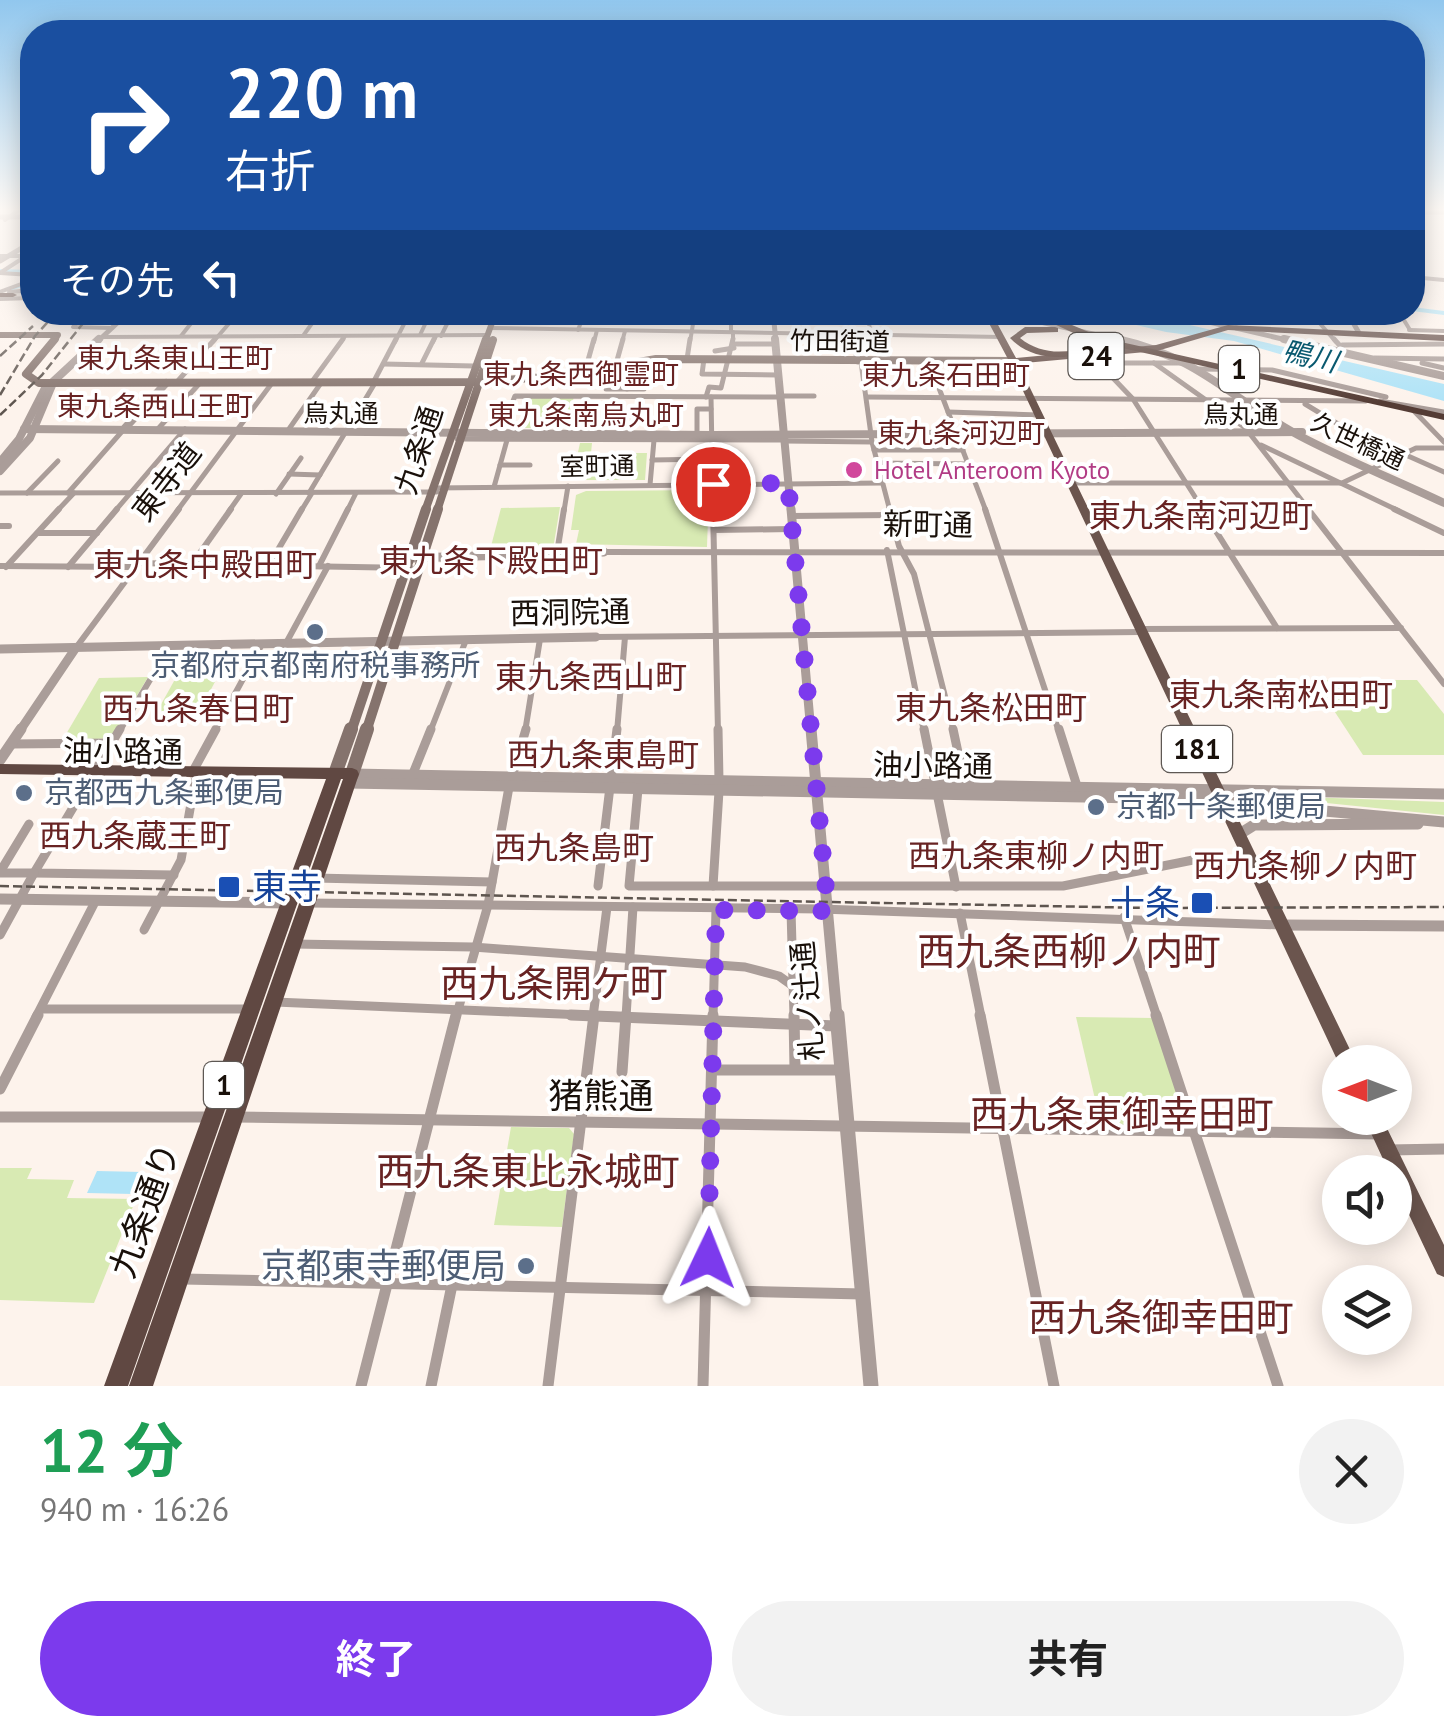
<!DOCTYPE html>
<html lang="ja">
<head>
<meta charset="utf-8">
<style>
  :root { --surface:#fff; --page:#f2f2f2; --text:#222; --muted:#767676; --accent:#7c3aed }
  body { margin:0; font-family:"PT Sans","Noto Sans JP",sans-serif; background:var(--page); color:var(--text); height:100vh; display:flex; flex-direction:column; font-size:38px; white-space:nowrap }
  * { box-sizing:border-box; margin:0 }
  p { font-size:32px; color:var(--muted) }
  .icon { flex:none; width:55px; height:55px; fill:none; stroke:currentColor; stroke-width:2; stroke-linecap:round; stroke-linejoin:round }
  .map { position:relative; height:1386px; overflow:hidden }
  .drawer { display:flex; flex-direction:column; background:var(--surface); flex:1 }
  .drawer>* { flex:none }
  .guide { position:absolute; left:20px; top:20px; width:1405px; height:305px; border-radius:40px; box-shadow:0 5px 25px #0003; background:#1a4fa0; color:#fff; overflow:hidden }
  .needle { width:65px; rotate:270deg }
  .tools { position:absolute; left:1322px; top:1045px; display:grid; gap:20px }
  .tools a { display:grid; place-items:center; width:90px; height:90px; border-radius:50%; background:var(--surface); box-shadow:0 5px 25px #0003; font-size:50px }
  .pin { position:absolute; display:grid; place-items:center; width:85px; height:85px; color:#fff; margin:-42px; border:5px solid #fff; border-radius:50%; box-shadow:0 2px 10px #0007 }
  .me { position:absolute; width:110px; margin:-55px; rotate:2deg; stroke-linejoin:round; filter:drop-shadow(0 0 8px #0008) }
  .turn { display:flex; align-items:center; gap:35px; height:210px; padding:0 40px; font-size:45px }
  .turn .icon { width:130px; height:130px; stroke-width:2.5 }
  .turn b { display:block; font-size:70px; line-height:85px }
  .then { display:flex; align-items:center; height:95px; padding:0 40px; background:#0003; gap:20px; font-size:38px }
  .round { display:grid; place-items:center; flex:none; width:105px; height:105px; border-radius:52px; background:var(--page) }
  .head { display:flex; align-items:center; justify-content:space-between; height:170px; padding:0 40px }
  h1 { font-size:60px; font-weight:700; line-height:75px; color:#1e9e55 }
  .action { display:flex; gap:20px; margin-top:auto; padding:20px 40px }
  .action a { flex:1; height:115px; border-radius:60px; background:var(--accent); color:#fff; font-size:40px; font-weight:700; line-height:115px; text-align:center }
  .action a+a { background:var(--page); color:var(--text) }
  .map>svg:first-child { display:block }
  .green { fill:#d8eab3 }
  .water { fill:#afe3f7 }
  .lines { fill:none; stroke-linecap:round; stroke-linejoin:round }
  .stream { stroke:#afe3f7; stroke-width:2.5 }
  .river { fill:#afe3f7; fill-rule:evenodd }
  .trunk-tunnel { stroke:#dbd1ca; stroke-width:8; stroke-dasharray:8 4; stroke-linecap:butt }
  .minor-far4 { stroke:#aa9d99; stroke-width:4 }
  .minor-far3 { stroke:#aa9d99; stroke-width:5 }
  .minor-far2 { stroke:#aa9d99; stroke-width:6 }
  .minor-far1 { stroke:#aa9d99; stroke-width:9 }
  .minor { stroke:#aa9d99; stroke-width:11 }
  .tertiary-far4 { stroke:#aa9d99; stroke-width:5 }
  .tertiary-far3 { stroke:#aa9d99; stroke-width:8 }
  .tertiary-far2 { stroke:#aa9d99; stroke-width:9 }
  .tertiary-far1 { stroke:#aa9d99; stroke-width:11 }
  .tertiary { stroke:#aa9d99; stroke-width:15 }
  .secondary-far3 { stroke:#85736d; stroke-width:6 }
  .secondary-far2 { stroke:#85736d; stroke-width:8 }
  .secondary-far1 { stroke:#85736d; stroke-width:10 }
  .secondary { stroke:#85736d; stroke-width:14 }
  .primary { fill:#6b554e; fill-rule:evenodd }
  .trunk { fill:#604842; fill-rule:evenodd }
  .motorway { fill:#543c35; fill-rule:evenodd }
  .rail { stroke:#5e554f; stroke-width:2.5; stroke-dasharray:9 4; stroke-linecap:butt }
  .route { stroke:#7c3aed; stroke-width:18; stroke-dasharray:0 32.4 }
  .hotel-dot { fill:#d1479c; stroke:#fff; stroke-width:4 }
  .service-dot { fill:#5c6f8a; stroke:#fff; stroke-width:4 }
  .transit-dot { fill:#1a4fb4; stroke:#fff; stroke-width:4 }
  .labels { text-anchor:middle; stroke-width:8; stroke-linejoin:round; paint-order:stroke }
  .far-street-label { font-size:25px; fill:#19100a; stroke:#fff }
  .far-hotel-label { font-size:25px; fill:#b23c85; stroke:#fff; text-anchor:start }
  .shield { fill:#fff; stroke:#5e5854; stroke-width:2.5 }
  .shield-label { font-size:28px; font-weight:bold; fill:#19100a }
  .far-water-label { font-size:28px; font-style:italic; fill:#0a5a70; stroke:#fff }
  .far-neighbourhood-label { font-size:28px; fill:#682323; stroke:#fff }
  .street-label { font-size:30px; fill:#19100a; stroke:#fff }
  .service-label { font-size:30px; fill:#4e5e75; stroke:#fff; text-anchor:start }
  .neighbourhood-label { font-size:32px; fill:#682323; stroke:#fff }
  .near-transit-label { font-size:35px; fill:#164399; stroke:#fff; text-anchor:start }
  .near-street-label { font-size:35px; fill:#19100a; stroke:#fff }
  .near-service-label { font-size:35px; fill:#4e5e75; stroke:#fff; text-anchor:end }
  .near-neighbourhood-label { font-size:38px; fill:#682323; stroke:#fff }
</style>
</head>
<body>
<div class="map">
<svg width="1444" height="1386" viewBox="0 0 1444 1386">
  <rect width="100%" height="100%" fill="#fdf3ec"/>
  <g class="green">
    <path d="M527 397H574L568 417H540L537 428H520Z"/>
    <path d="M580 443H592L591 453H647L645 480H572Z"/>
    <path d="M709 490 707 547 576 544 579 530H571L576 495 586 491Z"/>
    <path d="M560 507 553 549 490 550 501 508Z"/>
    <path d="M228 657 197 716 155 715 187 658Z"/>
    <path d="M148 677 112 738 62 741 99 678Z"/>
    <path d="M1314 680H1417L1444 714V755H1363Z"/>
    <path d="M1248 795 1444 802V815Z"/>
    <path d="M1076 1017 1154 1018 1189 1122 1185 1127 1101 1125Z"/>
    <path d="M511 1127 569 1128 574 1134 562 1227 494 1225Z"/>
    <path d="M0 1168H32L27 1179 74 1180 67 1198 136 1199 94 1303 0 1300Z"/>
  </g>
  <g class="water">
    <path d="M1085 313H1138L1444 384V401L1234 341 1166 332Z"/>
    <path d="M97 1171 142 1172 133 1194 87 1193Z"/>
  </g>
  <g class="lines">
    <path class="stream" d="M12 289 32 282"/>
    <g class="river">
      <path d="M0 269 32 270V274L0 273Z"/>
      <path d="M1412 307 1444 311V315L1412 311Z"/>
    </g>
    <path class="trunk-tunnel" d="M13 295H32"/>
    <g class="minor-far4">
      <path d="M5 220 20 209"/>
      <path d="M0 256H32"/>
      <path d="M0 273 32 275"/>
      <path d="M0 273 26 256"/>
      <path d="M1412 277 1444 280"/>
      <path d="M0 292 32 280"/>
      <path d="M9 292 32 290"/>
      <path d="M0 299 32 298"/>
      <path d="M86 312 73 327 112 328"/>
      <path d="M748 312 773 320"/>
      <path d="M867 312 871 335"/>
      <path d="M1165 312 1228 327"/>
      <path d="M1310 312 1336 342"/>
      <path d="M1399 312 1410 330"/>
      <path d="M275 314 320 313"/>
      <path d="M623 317 694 319"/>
      <path d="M693 321 731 322V332"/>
      <path d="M490 328 1001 337"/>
      <path d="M578 330 585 312"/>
      <path d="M1409 330 1444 331"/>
      <path d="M420 335 428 318"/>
      <path d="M181 336 200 312"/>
      <path d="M303 336 320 312"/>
      <path d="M441 336 453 312"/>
      <path d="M851 336 853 342"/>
      <path d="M103 337 487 335"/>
      <path d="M213 342 239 312"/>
      <path d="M341 342 345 336"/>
      <path d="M395 342 410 312"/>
      <path d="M433 342 436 336"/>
      <path d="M594 342 597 330"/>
      <path d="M622 342 625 331"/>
      <path d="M690 342 695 312"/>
      <path d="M733 342V332"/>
    </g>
    <g class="minor-far3">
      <path d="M852 339 858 362"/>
      <path d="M1334 339 1342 348"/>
      <path d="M733 344H775"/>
      <path d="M1342 345 1444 344"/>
      <path d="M715 351 734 348"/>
      <path d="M1092 356 1133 399 1204 511"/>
      <path d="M1375 358 1444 359"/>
      <path d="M687 359 690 339"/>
      <path d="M704 359 702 374 778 375"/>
      <path d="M627 362V389"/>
      <path d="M861 362 872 442 890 511"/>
      <path d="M929 362 986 511"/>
      <path d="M422 363 434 339"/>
      <path d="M1098 363H1182"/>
      <path d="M1154 363 1251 432"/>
      <path d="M1422 363 1444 368"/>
      <path d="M384 364 474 366"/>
      <path d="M616 364 623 339"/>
      <path d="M1199 369 1272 370 1386 397"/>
      <path d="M585 371 594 339"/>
      <path d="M578 376 607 377"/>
      <path d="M176 383 215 339"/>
      <path d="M311 383 343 339"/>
      <path d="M373 383 396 339"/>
      <path d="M606 389H644"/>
      <path d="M780 396H814"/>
      <path d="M706 397 709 387 721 388 733 339"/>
      <path d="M711 397 713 511"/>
      <path d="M867 397 1366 401"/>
      <path d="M1380 401 1444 412"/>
      <path d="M1305 404 1343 427 1444 472"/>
      <path d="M1412 409 1444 442"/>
      <path d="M948 412 1038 415"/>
      <path d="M289 429 321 383"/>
      <path d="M501 430 515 396 780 397"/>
      <path d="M156 431 200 383"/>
      <path d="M697 431V409H711"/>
      <path d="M1250 434 1310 511"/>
      <path d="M457 439 784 440"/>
      <path d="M784 441 872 442"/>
      <path d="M1261 445 1399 511"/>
      <path d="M874 450H963"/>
      <path d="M652 460 713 459"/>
      <path d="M877 463 968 464"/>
      <path d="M500 465H530"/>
      <path d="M289 474 320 475"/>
      <path d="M1070 483H1342L1416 448H1444"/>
      <path d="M650 485 654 440"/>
      <path d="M494 487 507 440"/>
      <path d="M433 488 882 483"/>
      <path d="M0 493 437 492"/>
      <path d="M27 493 58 461"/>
      <path d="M68 493 125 428"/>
      <path d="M309 493 375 383"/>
      <path d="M276 494 301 458"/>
      <path d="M57 511 74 493"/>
      <path d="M115 511 185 429"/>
      <path d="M177 511 272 383"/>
      <path d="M229 511 241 494"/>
      <path d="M301 511 312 493"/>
      <path d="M347 511 356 493"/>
      <path d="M564 511 568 486"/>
    </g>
    <g class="minor-far2">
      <path d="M713 509 718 732"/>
      <path d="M889 509 899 546 914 574 954 732"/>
      <path d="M985 509 1059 732"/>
      <path d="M1202 509 1277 628"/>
      <path d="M1308 509 1444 684"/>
      <path d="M1394 509 1444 533"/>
      <path d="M791 516 891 515"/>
      <path d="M0 526H9"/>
      <path d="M714 530 792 529"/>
      <path d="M38 533H97"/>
      <path d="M887 550 924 732"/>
      <path d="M604 552 1444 553"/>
      <path d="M557 553 564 509"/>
      <path d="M136 563 411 568"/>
      <path d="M192 564 231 509"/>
      <path d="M269 565 302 509"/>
      <path d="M0 566 132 567"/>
      <path d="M319 566 348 509"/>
      <path d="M6 567 59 509"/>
      <path d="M68 567 117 509"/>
      <path d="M1141 629 1401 628"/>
      <path d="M596 637 1141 632"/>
      <path d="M285 645 328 566"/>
      <path d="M75 649 179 509"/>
      <path d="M119 732 169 648"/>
      <path d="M214 732 261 646"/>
      <path d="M430 732 466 640"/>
      <path d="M525 732 540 639"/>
      <path d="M617 732 625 637"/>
    </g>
    <g class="minor-far1">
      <path d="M120 729 34 873 174 875"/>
      <path d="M718 729 719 781"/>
      <path d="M924 729 956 887"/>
      <path d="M953 729 965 785"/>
      <path d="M1059 729 1077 786"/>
      <path d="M12 744 113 743"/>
      <path d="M192 773 216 729"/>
      <path d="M412 776 431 729"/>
      <path d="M638 789 629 886H1063L1193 860H1250"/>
      <path d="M0 872 29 824"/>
      <path d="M0 873H34"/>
      <path d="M315 878 492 882"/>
      <path d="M598 886 617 729"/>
      <path d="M713 886 719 791"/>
      <path d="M307 903 820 909 1281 925"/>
      <path d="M791 910 794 1017"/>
      <path d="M960 913 981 1017"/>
      <path d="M1124 917 1157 1017"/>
      <path d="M144 930 181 860 195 781"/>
      <path d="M0 935 34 873"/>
      <path d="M293 944 473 947 745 967 779 976 793 986"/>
      <path d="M275 1002 630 1017"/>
      <path d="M42 1009H248"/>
      <path d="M36 1017 96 900"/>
      <path d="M456 1017 488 905 509 787 526 729"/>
      <path d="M593 1017 607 907"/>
      <path d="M626 1017 633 907"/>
      <path d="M713 1017 716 910"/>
    </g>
    <g class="minor">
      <path d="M571 1015 837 1026"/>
      <path d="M794 1015 795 1069"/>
      <path d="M980 1015 1054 1386"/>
      <path d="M1156 1015 1278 1386"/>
      <path d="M714 1070H842"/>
      <path d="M622 1072 626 1015"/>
      <path d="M0 1089 38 1015"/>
      <path d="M0 1117H210"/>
      <path d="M234 1117 1380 1134"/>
      <path d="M1389 1150 1444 1149"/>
      <path d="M183 1279 863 1294"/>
      <path d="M361 1386 456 1015"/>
      <path d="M431 1386 452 1285"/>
      <path d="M548 1386 594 1015"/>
      <path d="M703 1386 713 1015"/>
    </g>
    <g class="tertiary-far4">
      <path d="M1412 212H1444"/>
      <path d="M0 217H32"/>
      <path d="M0 261 32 242"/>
      <path d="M773 312 776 342"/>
      <path d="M996 312 1128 342"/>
      <path d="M1347 312 1359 333"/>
      <path d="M1236 328 1295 342"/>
      <path d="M97 342 129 312"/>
    </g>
    <g class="tertiary-far3">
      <path d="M775 339 791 511"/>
      <path d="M1117 339C1201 358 1228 397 1298 435 1345 460 1396 480 1444 503"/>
      <path d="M1284 339 1444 376"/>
      <path d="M125 428 166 383"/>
      <path d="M24 429 712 435 1302 432"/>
      <path d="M0 462 19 439 44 390 99 339"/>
      <path d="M0 471 30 438 53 383"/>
    </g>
    <g class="tertiary-far2">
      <path d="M791 509 811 732"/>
      <path d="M411 558 604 552"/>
      <path d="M0 649 596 637"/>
      <path d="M19 732 75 649"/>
    </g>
    <g class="tertiary-far1">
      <path d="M811 729 837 1017"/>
      <path d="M0 760 21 729"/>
      <path d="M352 774 1444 794"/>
      <path d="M348 783 1193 799 1444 822"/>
      <path d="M1238 835 1254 825 1418 824"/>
      <path d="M0 899 289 903"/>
      <path d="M1281 925 1444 926"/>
    </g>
    <path class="tertiary" d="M837 1015 871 1386"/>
    <g class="secondary-far3">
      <path d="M0 335H58L53 342"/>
      <path d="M485 342 496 312"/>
    </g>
    <g class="secondary-far2">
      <path d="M55 339 26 374 39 383 477 382 558 376 656 359 1013 361"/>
      <path d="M425 511 486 339"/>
      <path d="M437 511 493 340"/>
    </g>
    <g class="secondary-far1">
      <path d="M351 732 426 509"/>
      <path d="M366 732 438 509"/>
    </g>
    <g class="secondary">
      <path d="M335 774 351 729"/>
      <path d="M352 774 367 729"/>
    </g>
    <g class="primary">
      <path d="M1010 359 1017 361 1356 1062H1340V1066L1009 361Z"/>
      <path d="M1364 1118H1382L1444 1245V1277L1437 1274 1395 1185V1172H1389Z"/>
    </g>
    <g class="trunk">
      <path d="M0 293H13L17 295 13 297H0Z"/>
      <path d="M983 312H991L1016 358 1156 345 1228 325 1444 335V341L1228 330 1157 351 1013 364 1009 361Z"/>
      <path d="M0 764 352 768 357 770 359 774 153 1386H129L343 779H341L128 1386H104L326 779 0 774Z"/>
    </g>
    <path class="motorway" d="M1028 312H1041L1103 338 1444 414V420L1100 343 1097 350C1068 360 1033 362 1010 338L1025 327H1055L1058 328V332L1027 333 1020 338C1041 355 1066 354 1090 346L1091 341Z"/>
    <g class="rail">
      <path d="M0 356 33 326"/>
      <path d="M0 395 35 336 57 312"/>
      <path d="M0 415 42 375 92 312"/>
      <path d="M0 886 1147 908 1444 907"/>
    </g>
  </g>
  <linearGradient id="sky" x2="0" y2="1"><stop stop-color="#91c7ee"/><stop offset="0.52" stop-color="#fefaf6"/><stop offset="1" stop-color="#fefaf6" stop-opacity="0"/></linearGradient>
  <rect width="1444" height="403" fill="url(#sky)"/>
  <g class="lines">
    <path class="route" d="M708 1258 716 910 828 911 788 483 713 484"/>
  </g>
  <circle class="hotel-dot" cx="854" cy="470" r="10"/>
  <g class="service-dot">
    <circle cx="315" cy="632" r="10"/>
    <circle cx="24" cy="793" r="10"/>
    <circle cx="1096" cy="807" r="10"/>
    <circle cx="526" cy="1266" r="10"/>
  </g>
  <g class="transit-dot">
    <rect x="217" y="875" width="24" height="24" rx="5"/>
    <rect x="1190" y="891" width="24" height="24" rx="5"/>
  </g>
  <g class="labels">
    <g class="far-street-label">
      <text transform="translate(840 341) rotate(1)" y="9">竹田街道</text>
      <text x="341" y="422">烏丸通</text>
      <text x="1241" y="423">烏丸通</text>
      <text transform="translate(1358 441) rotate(25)" y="9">久世橋通</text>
      <text transform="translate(597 466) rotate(-1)" y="9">室町通</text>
    </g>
    <g class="far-hotel-label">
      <text x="874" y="479">Hotel Anteroom Kyoto</text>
    </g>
    <g class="shield">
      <rect x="1068.5" y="333" width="55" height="46" rx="8"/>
      <rect x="1219" y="346" width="40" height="46" rx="8"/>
      <rect x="1162" y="726" width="70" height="46" rx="8"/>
      <rect x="204" y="1062" width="40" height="46" rx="8"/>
    </g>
    <g class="shield-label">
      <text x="1096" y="366">24</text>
      <text x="1239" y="379">1</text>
      <text x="1197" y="759">181</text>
      <text x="224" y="1095">1</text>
    </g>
    <g class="far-water-label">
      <text transform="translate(1310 356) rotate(13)" y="10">鴨川</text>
    </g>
    <g class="far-neighbourhood-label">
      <text x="175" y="368">東九条東山王町</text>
      <text x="581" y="384">東九条西御霊町</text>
      <text x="946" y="385">東九条石田町</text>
      <text x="155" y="416">東九条西山王町</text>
      <text x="586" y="425">東九条南烏丸町</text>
      <text x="961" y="443">東九条河辺町</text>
    </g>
    <g class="street-label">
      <text transform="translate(419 450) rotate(-72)" y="10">九条通</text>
      <text transform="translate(167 482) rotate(-52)" y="10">東寺道</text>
      <text transform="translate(928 525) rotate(1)" y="10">新町通</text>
      <text transform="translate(570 613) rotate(-1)" y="10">西洞院通</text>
      <text transform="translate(123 752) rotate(1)" y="10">油小路通</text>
      <text transform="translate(933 766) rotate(1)" y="10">油小路通</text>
      <text transform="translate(808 1001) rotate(-95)" y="10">札ノ辻通</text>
    </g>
    <g class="service-label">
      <text x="315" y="676" text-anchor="middle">京都府京都南府税事務所</text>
      <text x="44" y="803">京都西九条郵便局</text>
      <text x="1116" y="817">京都十条郵便局</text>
    </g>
    <g class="neighbourhood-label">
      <text x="1201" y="527">東九条南河辺町</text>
      <text x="491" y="572">東九条下殿田町</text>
      <text x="205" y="576">東九条中殿田町</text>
      <text x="591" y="688">東九条西山町</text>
      <text x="1281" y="706">東九条南松田町</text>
      <text x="991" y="719">東九条松田町</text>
      <text x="198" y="720">西九条春日町</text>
      <text x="603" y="766">西九条東島町</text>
      <text x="135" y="847">西九条蔵王町</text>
      <text x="574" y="859">西九条島町</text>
      <text x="1036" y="867">西九条東柳ノ内町</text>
      <text x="1305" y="877">西九条柳ノ内町</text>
    </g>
    <g class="near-transit-label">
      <text x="252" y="899">東寺</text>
      <text x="1180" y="915" text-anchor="end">十条</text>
    </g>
    <g class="near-street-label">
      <text x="601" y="1108">猪熊通</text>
      <text transform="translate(145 1210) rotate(-70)" y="12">九条通り</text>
    </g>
    <g class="near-service-label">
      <text x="506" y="1278">京都東寺郵便局</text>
    </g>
    <g class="near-neighbourhood-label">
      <text x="1069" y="965">西九条西柳ノ内町</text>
      <text x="554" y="997">西九条開ケ町</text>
      <text x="1122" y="1128">西九条東御幸田町</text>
      <text x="528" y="1185">西九条東比永城町</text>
      <text x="1161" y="1331">西九条御幸田町</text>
    </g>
  </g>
</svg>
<div class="tools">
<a><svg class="needle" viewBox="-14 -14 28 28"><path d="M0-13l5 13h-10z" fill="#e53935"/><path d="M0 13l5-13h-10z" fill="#767676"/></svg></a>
<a><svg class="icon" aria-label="sound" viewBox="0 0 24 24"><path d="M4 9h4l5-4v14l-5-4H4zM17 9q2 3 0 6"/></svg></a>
<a><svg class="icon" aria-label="layers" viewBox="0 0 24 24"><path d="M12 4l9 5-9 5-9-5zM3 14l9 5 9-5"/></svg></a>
</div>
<div class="pin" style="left:713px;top:484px;background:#d93025"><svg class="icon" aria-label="arrive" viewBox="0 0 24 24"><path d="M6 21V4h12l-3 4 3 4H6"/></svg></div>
<svg class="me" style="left:708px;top:1258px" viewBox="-20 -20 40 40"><path d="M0-17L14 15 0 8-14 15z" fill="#7c3aed" stroke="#fff" stroke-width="4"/></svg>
<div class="guide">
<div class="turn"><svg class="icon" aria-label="right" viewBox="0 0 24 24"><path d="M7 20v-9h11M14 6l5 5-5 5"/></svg><div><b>220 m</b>右折</div></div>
<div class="then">その先<svg class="icon" aria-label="left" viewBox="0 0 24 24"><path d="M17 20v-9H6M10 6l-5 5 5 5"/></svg></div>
</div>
</div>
<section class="drawer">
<div class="head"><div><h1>12 分</h1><p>940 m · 16:26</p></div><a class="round"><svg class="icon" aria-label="close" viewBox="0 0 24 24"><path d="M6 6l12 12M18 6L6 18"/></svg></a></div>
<div class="action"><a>終了</a><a>共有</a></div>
</section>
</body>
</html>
